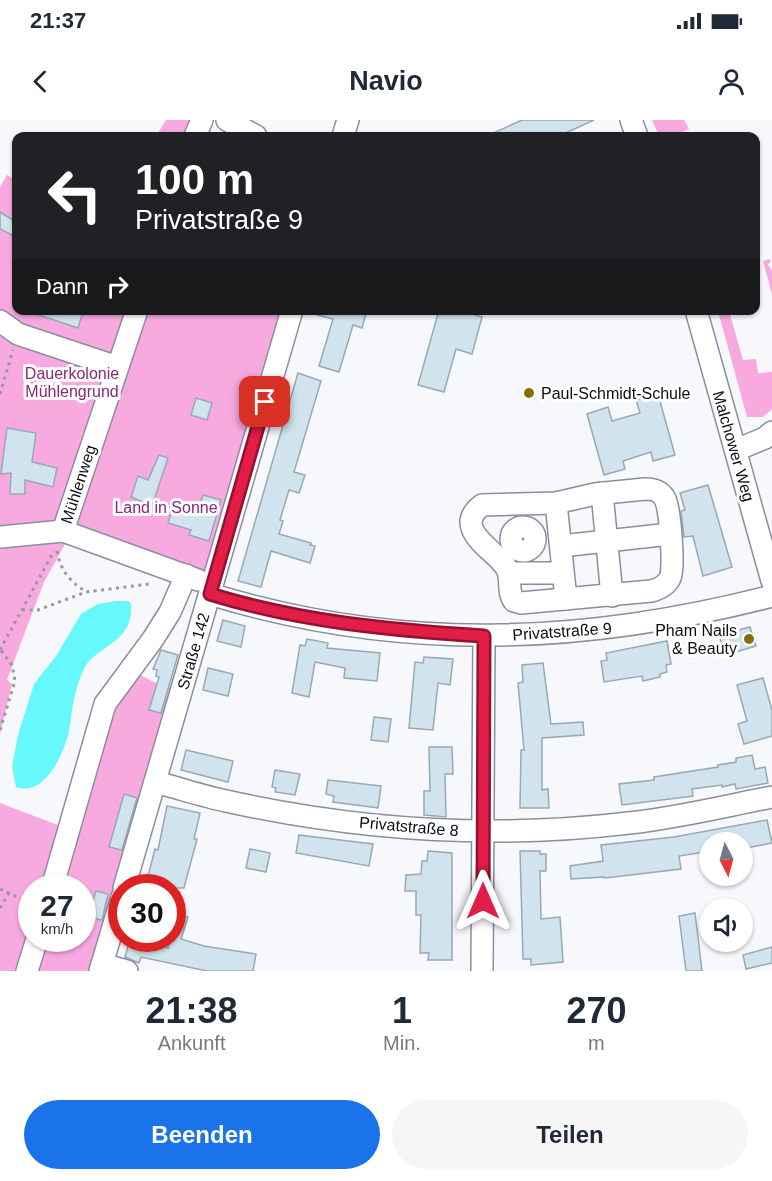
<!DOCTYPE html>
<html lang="de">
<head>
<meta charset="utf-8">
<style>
  :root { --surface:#fff; --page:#f6f6f7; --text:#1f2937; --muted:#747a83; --accent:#1a73e8 }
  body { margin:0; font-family:Helvetica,sans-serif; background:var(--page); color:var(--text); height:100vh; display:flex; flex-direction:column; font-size:22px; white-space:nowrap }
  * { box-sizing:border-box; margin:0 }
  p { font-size:20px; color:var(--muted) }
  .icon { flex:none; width:33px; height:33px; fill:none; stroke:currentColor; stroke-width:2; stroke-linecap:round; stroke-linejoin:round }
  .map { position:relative; height:851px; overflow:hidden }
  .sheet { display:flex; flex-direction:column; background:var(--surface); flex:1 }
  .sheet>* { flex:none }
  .hud { position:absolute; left:12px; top:12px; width:748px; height:183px; border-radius:12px; box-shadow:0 2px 4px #0004; background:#202124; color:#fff; overflow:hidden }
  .needle { width:39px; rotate:174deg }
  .fabs { position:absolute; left:699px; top:712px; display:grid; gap:12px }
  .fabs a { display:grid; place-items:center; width:54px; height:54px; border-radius:50%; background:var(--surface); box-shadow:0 2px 4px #0004; font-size:30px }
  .speed { position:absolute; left:18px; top:754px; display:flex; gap:12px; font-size:30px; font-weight:700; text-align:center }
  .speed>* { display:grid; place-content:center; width:78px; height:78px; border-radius:50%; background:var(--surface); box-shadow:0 2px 4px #0004; line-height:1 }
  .speed small { font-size:15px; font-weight:400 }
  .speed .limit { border:9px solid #d22; background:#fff; color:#111 }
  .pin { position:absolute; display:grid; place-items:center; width:51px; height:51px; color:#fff; margin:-26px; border-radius:12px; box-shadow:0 3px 9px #0006 }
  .me { position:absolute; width:66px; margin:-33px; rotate:0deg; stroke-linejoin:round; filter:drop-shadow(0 0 4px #0008) }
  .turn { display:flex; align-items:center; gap:21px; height:126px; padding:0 24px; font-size:27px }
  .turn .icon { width:78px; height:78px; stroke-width:2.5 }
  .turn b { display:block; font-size:42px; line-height:51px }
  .then { display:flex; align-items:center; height:57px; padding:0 24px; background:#0003; gap:12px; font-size:22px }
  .eta { display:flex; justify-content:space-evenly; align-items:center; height:102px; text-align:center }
  .eta b { font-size:36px; font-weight:700; line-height:42px }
  .button { display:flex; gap:12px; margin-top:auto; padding:12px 24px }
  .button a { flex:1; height:69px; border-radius:36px; background:var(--accent); color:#fff; font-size:24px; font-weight:700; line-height:69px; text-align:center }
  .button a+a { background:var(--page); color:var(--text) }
  .status { display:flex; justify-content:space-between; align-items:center; height:42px; padding:0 30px; background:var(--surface); direction:ltr }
  .status svg { height:16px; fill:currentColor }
  header { display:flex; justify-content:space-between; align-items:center; height:78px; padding:0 24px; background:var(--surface); font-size:27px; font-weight:700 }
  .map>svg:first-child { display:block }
  .green { fill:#f8a9e0; fill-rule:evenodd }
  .water { fill:#67f8fd }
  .building { fill:#d1e4ee; stroke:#97a9b3; stroke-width:1.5 }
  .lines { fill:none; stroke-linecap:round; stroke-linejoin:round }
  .minor-casing { stroke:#898f9f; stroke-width:24 }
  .path { stroke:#97999d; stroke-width:3; stroke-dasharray:3 4.5; stroke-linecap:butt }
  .minor { stroke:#fff; stroke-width:21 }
  .route-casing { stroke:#92132f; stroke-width:15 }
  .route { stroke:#e11d48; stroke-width:10 }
  .poi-dot { fill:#856d0a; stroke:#fff; stroke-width:2 }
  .labels { text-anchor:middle; stroke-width:6; stroke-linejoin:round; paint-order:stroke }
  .park-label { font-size:16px; fill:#892a73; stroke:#fff }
  .poi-label { font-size:16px; fill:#0c0e13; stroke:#fff; text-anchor:start }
  .street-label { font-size:16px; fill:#0c0e13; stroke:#fff }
</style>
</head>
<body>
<div class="status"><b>21:37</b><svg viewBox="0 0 49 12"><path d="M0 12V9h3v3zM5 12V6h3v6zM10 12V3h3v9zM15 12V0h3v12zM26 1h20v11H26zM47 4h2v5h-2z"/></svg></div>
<header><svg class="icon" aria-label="back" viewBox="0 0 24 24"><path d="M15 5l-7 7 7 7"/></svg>Navio<svg class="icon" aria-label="person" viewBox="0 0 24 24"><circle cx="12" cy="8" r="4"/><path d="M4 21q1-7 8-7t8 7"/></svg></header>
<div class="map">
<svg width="772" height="851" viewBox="0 0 772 851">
  <rect width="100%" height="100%" fill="#f7f8fc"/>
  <g class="green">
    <path d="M166 0H192L203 16H156Z"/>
    <path d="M652 0H684L689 9 673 16H659Z"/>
    <path d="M7 55 16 60V190L282 191 204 472 190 467 136 553 160 565 177 570 94 851H0V683L63 707 101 584 179 465 163 450 68 419 44 462 7 560 12 564 0 614V67ZM32 768H82V819H32Z"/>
    <path d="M769 139 771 141 768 145 772 150V174L763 141Z"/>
    <path d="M718 191H729L743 240 756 239 758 253 772 252V289L763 297H747Z"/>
  </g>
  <path class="water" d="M117 481H129L131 484C133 517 111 521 90 540 84 546 81 556 78 564 72 581 72 598 68 615 62 637 44 677 16 667L12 647 18 615 34 564 56 536 81 494 98 484Z"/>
  <g class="building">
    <path d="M522 0H594L559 16H487Z"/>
    <path d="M0 92 16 102V117L0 109Z"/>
    <path d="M33 190H67L82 195 78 208 33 193Z"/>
    <path d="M317 190H367L362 208 353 205 339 252 319 246 333 199 317 195Z"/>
    <path d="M439 190H468V193L482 197 472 234 456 229 444 272 418 265Z"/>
    <path d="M47 247 62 252 58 267 42 262Z"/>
    <path d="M298 253 321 261 294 352 305 355 299 373 289 370 280 400 283 401 279 414 311 423 310 425 315 426 310 443 271 431 261 467 238 461Z"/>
    <path d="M658 274 675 335 653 341 651 332 623 341 625 349 604 355 587 294 608 287 612 301 640 293 636 280Z"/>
    <path d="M196 278 212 283 207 300 191 295Z"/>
    <path d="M7 308 36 313 32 342 57 348 53 367 25 360V374H10L11 353 1 354Z"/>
    <path d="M159 335 168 338 152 386 131 377 138 356 148 360Z"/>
    <path d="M708 365 732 447 703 456 693 416 684 417 681 391 685 390 680 373Z"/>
    <path d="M203 375 221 380 209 421 189 415 191 410 168 403 174 383 198 391Z"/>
    <path d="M223 500 245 506 241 527 217 521Z"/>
    <path d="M737 506 738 510 750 507 756 526 725 535 718 512Z"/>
    <path d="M307 519 328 523 327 528 380 533 377 561 344 558 345 548 315 542 309 577 292 573 300 525 305 526Z"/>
    <path d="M667 521 671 544 666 545 667 552 660 554V557L643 561 642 556 604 562 601 541 607 540 606 533Z"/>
    <path d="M161 530 178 535 161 593 149 590 159 557 156 556 157 550 153 549Z"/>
    <path d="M424 537 453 539 450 565 438 563 433 610 409 608 415 542 423 543Z"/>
    <path d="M543 543 551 604 583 602 584 615 542 618V670L548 669 549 688H520L521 630H524L518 563 523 562 522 545Z"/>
    <path d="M208 548 233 554 228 576 203 570Z"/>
    <path d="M763 558 772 590V616L744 624 738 604 747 601 737 565Z"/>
    <path d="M374 597 391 599 388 622 371 620Z"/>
    <path d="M429 627H452L453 654H445L446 697 424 695V671H430Z"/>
    <path d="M186 630 233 641 228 662 181 650Z"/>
    <path d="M752 635 755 649 765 647 768 663 736 669 735 664 722 667V665L692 669 693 676 622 685 619 664 654 660V657L718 647V645L736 642V638Z"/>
    <path d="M275 650 300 654 295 675 275 672 276 668 272 667Z"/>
    <path d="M328 660 381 666 378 688 333 682 334 676 326 674Z"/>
    <path d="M124 674 137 678 122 730 109 727Z"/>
    <path d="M167 686 200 693 194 719H197L184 768H145L155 729 158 730Z"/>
    <path d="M767 700 772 723 746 728 745 723H710V731L679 736 681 749 605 758 604 757 571 759 570 746 603 741 601 725 674 717Z"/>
    <path d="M299 715 373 724 369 746 296 733Z"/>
    <path d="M250 729 270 733 266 752 246 748Z"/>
    <path d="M428 731 452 733V840H428L429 833H420L421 795H416V771H405L406 755 421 754 422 741H427Z"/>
    <path d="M520 731H540V734H546V751H540L541 799 560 797 563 842 531 845V839H523Z"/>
    <path d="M96 771 108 774 102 800 88 797Z"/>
    <path d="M172 793 188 797 181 819 204 826 256 834 253 851H207L141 837 139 843 125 837 130 819H141L168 828 170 819H172Z"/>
    <path d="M695 793 702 851H686L679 796Z"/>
    <path d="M772 827V843L746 849 743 835Z"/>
  </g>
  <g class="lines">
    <g class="minor-casing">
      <g id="minor">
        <path d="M227 0 256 16"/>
        <path d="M631 0 637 16"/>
        <path d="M195 16 202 0"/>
        <path d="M343 16 348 0"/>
        <path d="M696 190 772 461"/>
        <path d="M0 201 18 214 117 247"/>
        <path d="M736 330 765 318 772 312"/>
        <path d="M645 369C654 369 661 371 665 379 670 389 675 449 670 458 666 466 659 469 651 471L521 483 514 481C507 472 512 459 507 449 498 431 450 410 482 385L556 383 595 374Z"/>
        <path d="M602 373 612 476"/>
        <path d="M556 383 566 479"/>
        <circle cx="523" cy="419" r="12"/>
        <path d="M63 411 137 190"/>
        <path d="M0 417 63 411 198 460"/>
        <path d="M561 426 670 414"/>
        <path d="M509 453H563"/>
        <path d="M210 474C399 532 582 525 772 476"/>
        <path d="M155 662C179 668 202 676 226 681 357 710 495 719 629 703 677 698 725 686 772 677"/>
        <path d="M52 768 105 584 153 519 170 492 186 455"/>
        <path d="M124 768 292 190"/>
        <path d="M102 844 127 851"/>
        <path d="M27 851 37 819"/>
        <path d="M100 851 122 777"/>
        <path d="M482 851 484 516"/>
      </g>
    </g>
    <g class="path">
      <path d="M0 274 13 230"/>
      <path d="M57 431C60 449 69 461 85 471"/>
      <path d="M22 490H38L86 472 149 464"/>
      <path d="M0 530 54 431"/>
      <path d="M0 610 15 561 12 545 0 529"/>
      <path d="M0 769 32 784"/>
      <path d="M0 788 9 773"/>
    </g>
    <use href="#minor" class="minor"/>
  </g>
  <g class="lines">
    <g class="route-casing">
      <path id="route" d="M265 282 210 474C301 502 390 510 484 516L483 781"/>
    </g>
    <use href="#route" class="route"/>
  </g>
  <g class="poi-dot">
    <circle cx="529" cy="273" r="6"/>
    <circle cx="749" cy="519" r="6"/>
  </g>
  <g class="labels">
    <g class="park-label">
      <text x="72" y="259">Dauerkolonie<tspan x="72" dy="18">Mühlengrund</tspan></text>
      <text x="166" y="393">Land in Sonne</text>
    </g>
    <g class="poi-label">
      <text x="541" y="279">Paul-Schmidt-Schule</text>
      <text x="737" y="516" text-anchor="end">Pham Nails<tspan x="737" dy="18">&amp; Beauty</tspan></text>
    </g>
    <g class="street-label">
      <text transform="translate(734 326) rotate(74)" y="6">Malchower Weg</text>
      <text transform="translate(78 364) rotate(-72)" y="6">Mühlenweg</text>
      <text transform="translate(562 511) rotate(-4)" y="6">Privatstraße 9</text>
      <text transform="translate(193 531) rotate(-74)" y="6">Straße 142</text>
      <text transform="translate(409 706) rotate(5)" y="6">Privatstraße 8</text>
    </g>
  </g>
</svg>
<div class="fabs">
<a><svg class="needle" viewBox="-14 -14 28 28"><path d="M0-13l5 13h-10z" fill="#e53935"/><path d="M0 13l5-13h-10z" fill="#747a83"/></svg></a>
<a><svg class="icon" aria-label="sound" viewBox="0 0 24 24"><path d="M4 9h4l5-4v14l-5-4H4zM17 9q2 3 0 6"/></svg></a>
</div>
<div class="speed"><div>27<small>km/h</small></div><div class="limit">30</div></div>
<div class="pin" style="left:265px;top:282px;background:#d93025"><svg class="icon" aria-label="arrive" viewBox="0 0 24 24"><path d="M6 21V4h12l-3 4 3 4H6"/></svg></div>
<svg class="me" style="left:483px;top:781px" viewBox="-20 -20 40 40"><path d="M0-17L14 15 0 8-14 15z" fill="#e11d48" stroke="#fff" stroke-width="4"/></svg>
<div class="hud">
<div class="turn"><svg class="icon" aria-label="left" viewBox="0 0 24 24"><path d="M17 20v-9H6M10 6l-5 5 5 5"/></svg><div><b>100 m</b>Privatstraße 9</div></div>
<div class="then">Dann<svg class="icon" aria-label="right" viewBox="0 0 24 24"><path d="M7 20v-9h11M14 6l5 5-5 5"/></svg></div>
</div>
</div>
<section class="sheet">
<div class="eta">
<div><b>21:38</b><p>Ankunft</p></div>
<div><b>1</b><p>Min.</p></div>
<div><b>270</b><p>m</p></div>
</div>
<div class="button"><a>Beenden</a><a>Teilen</a></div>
</section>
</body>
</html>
